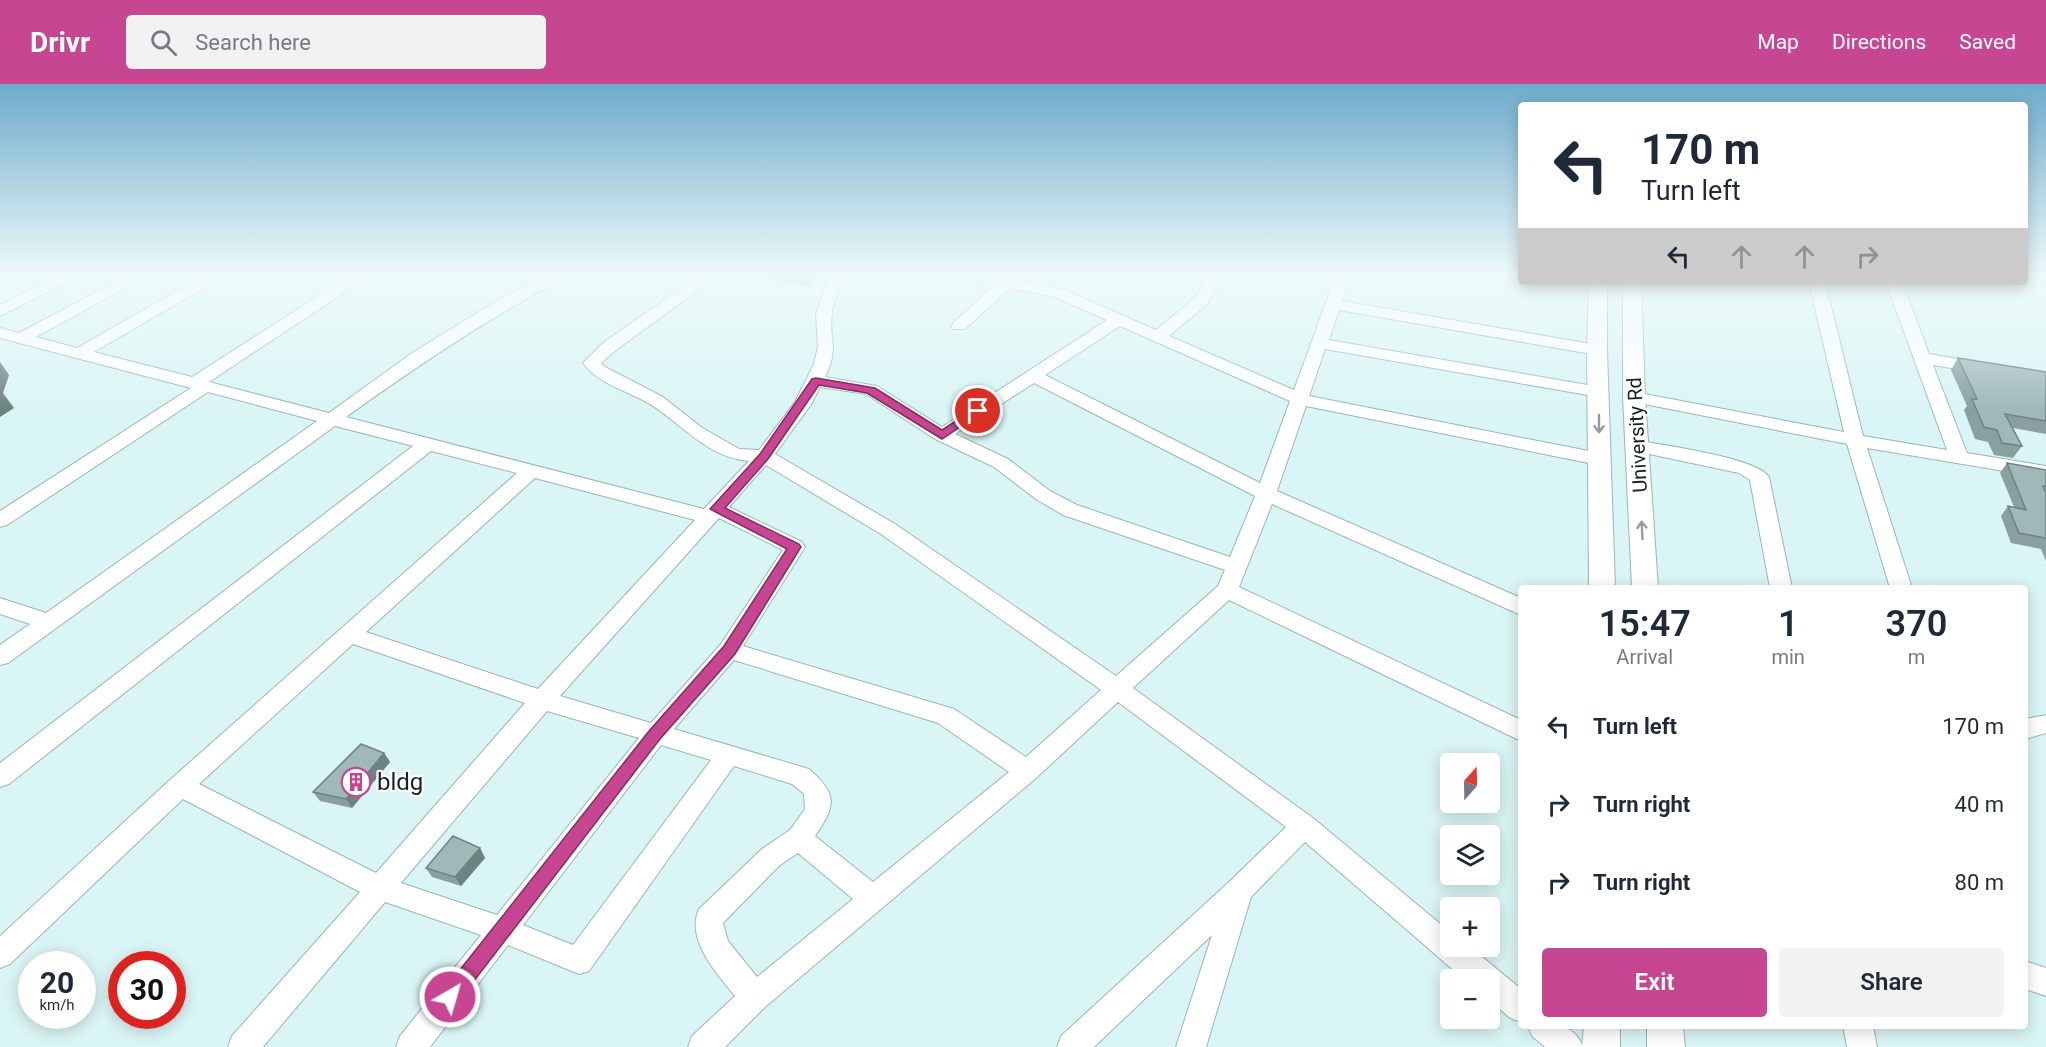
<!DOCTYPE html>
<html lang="en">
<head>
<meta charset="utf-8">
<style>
  :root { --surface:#fff; --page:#f2f2f3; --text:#1f2937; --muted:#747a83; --accent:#c64691 }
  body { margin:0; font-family:Roboto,sans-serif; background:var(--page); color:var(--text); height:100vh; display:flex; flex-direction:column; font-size:22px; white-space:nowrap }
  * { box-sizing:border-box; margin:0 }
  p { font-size:20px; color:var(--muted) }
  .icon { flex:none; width:33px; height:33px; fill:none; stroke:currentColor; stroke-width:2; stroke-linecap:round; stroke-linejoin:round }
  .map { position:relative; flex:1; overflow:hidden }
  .sheet { position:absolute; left:1518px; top:501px; width:510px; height:444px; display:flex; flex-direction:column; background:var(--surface); border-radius:6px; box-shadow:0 3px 15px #0003 }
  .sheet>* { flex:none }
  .banner { position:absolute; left:1518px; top:18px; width:510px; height:183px; border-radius:6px; box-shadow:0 3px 15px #0003; background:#fff; color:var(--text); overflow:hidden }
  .needle { width:39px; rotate:20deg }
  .fabs { position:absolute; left:1440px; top:669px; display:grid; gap:12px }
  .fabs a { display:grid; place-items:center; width:60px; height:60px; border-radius:6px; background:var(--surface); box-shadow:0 3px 15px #0003; font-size:30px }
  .speed { position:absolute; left:18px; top:867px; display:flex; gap:12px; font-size:30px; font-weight:700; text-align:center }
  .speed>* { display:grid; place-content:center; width:78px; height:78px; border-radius:50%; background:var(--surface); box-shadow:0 3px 15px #0003; line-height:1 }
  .speed small { font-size:15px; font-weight:400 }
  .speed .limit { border:9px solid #d22; background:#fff; color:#111 }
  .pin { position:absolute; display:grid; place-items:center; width:51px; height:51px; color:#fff; margin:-26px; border:3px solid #fff; border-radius:50%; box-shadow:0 2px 6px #0007 }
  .me { position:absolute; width:66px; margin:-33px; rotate:38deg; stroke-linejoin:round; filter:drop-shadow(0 0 4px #0008) }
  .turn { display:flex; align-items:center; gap:21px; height:126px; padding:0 24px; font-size:27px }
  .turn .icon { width:78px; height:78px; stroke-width:2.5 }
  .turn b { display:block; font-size:42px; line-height:51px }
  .lanes { display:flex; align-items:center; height:57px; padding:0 24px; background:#0003; justify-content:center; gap:30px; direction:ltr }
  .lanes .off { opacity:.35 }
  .eta { display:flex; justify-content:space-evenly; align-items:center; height:102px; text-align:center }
  .eta b { font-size:36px; font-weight:600; line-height:42px }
  .cta { display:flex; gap:12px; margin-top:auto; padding:12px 24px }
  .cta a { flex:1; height:69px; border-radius:6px; background:var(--accent); color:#fff; font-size:24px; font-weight:600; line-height:69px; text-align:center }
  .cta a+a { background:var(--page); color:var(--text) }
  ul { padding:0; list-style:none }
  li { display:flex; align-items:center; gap:18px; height:78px; padding:0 24px }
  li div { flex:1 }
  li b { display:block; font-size:22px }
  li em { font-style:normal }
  header { display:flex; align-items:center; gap:36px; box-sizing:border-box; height:84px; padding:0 30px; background:var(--accent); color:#fff }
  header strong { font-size:28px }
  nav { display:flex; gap:33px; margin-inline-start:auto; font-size:21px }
  .search { width:420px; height:54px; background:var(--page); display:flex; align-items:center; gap:15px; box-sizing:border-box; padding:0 21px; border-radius:6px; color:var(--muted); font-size:22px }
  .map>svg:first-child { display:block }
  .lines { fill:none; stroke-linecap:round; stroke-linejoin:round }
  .minor-casing { stroke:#9bb5b5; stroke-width:2 }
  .tertiary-casing { stroke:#9bb5b5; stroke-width:2 }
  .minor { fill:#fff; fill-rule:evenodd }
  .tertiary { fill:#fff; fill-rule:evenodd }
  .wall { fill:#899fa0 }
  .shaded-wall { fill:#6f8282 }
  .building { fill:#9fb9ba; stroke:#6f8282; stroke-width:1.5 }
  .oneway { stroke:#979b9c }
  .route { fill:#c64691; stroke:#812e5e; stroke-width:1.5 }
  .labels { text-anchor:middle; stroke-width:4.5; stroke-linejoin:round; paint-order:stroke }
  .street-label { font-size:20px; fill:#172122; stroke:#fff }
  .near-poi-label { font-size:24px; fill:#172122; stroke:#fff; text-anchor:start }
</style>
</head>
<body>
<header>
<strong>Drivr</strong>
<div class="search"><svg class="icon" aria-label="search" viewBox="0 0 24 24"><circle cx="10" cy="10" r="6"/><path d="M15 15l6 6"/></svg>Search here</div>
<nav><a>Map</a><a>Directions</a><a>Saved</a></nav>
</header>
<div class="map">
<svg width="2046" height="963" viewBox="0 0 2046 963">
  <rect width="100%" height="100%" fill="#daf5f5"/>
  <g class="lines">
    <g class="minor-casing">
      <g id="minor">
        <path d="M60 191H79L76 194 0 232V221Z"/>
        <path d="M129 191H148L36 253 77 264 205 191H223L221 194 94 268 192 293 351 191H368L366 194 209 298 329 329 412 269 495 218 548 191H566L564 194C487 235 417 282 346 333L704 425 749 377C708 374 683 341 650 320 628 307 598 300 583 279L604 258 701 191H719L616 266 601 279 605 283 663 313 701 343 739 365 759 366 795 318 814 280 818 263 816 229 829 191H844C840 203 834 216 832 228 828 255 840 263 825 293L877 302 942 343 1107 236 1054 213 1010 204 965 245H953L951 242 953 239 995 201 963 194 961 191H989L1003 193 1006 191H1021L1018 196 1064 206 1156 246 1195 214 1210 191H1224L1207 220 1169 252 1294 306 1336 191H1351L1342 217 1603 262 1605 266 1597 271 1339 226 1329 256 1599 303 1605 304 1608 308 1605 312 1599 313 1325 265 1309 312 1599 369 1606 371 1608 375 1606 379 1599 381 1306 322 1277 407 1521 514V531L1272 420 1239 503 1521 636V657L1229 516 1133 604 1313 734 1450 848V862H1469L1521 905V938L1510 934 1490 916V896H1465L1305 758 1251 813 1206 963H1176L1212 851 1094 963H1057L1061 952 1229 798 1286 743 1118 618 1036 694 765 923 725 963H688L692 952 735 912C717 890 685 855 699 825L762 765 790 746 805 725 804 710 792 700 734 682 589 887 579 890 508 861 430 963H396L400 952 481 851 385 818 263 963H228L232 952 360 808 183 715 10 880 0 884V852L171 695 517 389 431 367 9 700 0 703V679L413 362 335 342 8 579 0 581V561L30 540 0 530V514L46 529 317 337 208 308 7 441 0 443V427L191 304 0 254V244L19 249ZM1120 242 1290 317 1260 399 1045 291ZM1034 299 1255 412 1230 473 1077 421 1050 407 1008 375 955 350ZM820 303 866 310 935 355 994 383 1036 415 1063 431 1225 486 1218 502 1116 592 895 440 775 370 812 319ZM766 381 881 450 1101 606 1026 673 954 625 743 562 805 463 802 458 729 423ZM535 394 695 436 538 605 366 548ZM719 434 783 466 721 560 651 639 560 612ZM353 560 525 619 376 789 199 700ZM734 576 938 639 1009 688 873 798 815 752C836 722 838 710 809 685L674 645ZM547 627 639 654 497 831 401 799ZM661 661 711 676 573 861 523 841ZM798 769 853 815 757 893 728 857 723 839 780 781Z"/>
        <path d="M1809 198H1825L1863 352 1947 366 1886 198H1902L1929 270 1982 279 1988 280 1991 284 1988 288 1982 289 1933 281 1967 369 2046 382V394L1867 364 1912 504H1890L1847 360 1634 318 1628 317 1625 313 1628 309 1634 308 1844 348Z"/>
        <path d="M1637 356C1663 362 1756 373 1769 393L1792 504H1770L1750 396 1739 389 1630 366 1628 362 1630 358Z"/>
        <path d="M2046 631V649L2025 655V635Z"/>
        <path d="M2025 877 2046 884V912L2025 905Z"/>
        <path d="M1528 942C1553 942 1572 936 1583 963H1545L1532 952Z"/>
        <path d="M1843 942H1873L1877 963H1847Z"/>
      </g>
    </g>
    <g class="tertiary-casing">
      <g id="tertiary">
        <path d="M1589 198H1607V266L1615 504H1589L1587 266Z"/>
        <path d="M1623 198H1641L1645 313 1658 504H1632L1623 313Z"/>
        <path d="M1584 942H1620V963H1582Z"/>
        <path d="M1647 942H1683L1685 963H1647Z"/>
      </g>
    </g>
    <use href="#minor" class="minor"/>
    <use href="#tertiary" class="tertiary"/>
  </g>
  <g class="wall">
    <path d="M761 191H818L806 202 761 194Z"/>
    <path d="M1958 274 2046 288V350L2013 344 2022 362 2013 374 1994 371 1988 358 1975 355 1964 326 1967 322 1951 286Z"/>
    <path d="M2007 379 2046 386V477L2041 465 2011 459 2001 432 2008 422 2014 423 2000 389Z"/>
    <path d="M384 669 390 678 352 724 320 717 313 708Z"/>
    <path d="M480 764 485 774 461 802 432 793 426 784Z"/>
  </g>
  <g class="shaded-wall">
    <path d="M804 191H818L806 202Z"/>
    <path d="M0 278 9 291 3 309 14 324 0 333Z"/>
    <path d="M384 669 390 678 352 724 346 715Z"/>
    <path d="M480 764 485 774 461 802 455 793Z"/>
  </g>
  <g class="building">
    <path d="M1958 274 2046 288V337L2005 330 2022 362 2002 359 1997 346 1984 343 1972 315H1977Z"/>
    <path d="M2007 379 2046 386V402H2043L2046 409V454L2019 449 2008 422 2026 426Z"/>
    <path d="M361 660 384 669 346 715 313 708Z"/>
    <path d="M453 752 480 764 455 793 426 784Z"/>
  </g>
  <defs><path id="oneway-shaft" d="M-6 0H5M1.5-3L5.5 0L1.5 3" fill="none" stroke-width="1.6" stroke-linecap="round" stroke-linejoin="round" transform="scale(1.5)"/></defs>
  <g class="oneway">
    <use href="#oneway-shaft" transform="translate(1599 340) rotate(90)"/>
    <use href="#oneway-shaft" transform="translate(1642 446) rotate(-93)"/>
  </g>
  <linearGradient id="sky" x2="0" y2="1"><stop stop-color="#6eabcb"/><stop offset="0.59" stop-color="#eefafa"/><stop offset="1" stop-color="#eefafa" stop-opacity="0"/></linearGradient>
  <rect width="2046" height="325" fill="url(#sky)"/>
  <path class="route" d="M816 294 875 304 942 346 974 325H982L984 327 942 355 867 309 819 301 768 375 725 424 799 460 801 463 735 570 660 655 457 919 450 922 444 919 441 913 444 906 649 647 724 562 787 465 710 425 760 370 812 295Z"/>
  <defs>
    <g id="building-ring" transform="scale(1.5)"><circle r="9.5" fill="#fff" stroke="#c64691" stroke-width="1.5"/><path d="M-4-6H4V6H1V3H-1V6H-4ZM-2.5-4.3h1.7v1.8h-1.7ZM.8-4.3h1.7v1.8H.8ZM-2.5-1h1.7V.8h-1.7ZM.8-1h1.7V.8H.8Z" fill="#c64691"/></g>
  </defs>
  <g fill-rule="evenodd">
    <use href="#building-ring" x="356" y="698"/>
  </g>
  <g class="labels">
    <g class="street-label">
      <text transform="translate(1637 351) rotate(-93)" y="7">University Rd</text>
    </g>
    <g class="near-poi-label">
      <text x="377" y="706">bldg</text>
    </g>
  </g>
</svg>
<div class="fabs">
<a><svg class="needle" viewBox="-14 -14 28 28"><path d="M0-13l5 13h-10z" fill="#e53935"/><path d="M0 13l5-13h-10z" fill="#747a83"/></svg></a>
<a><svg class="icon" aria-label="layers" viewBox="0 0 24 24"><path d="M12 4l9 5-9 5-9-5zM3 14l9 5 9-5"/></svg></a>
<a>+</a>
<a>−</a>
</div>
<div class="speed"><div>20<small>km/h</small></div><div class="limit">30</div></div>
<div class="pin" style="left:978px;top:327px;background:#d93025"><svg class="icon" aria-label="arrive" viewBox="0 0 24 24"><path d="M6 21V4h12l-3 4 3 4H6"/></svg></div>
<svg class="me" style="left:450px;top:913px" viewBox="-20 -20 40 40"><circle r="17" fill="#c64691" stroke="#fff" stroke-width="3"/><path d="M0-11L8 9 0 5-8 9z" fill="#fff"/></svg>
<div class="banner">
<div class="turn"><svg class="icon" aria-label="left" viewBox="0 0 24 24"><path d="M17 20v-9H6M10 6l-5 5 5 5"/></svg><div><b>170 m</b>Turn left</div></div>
<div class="lanes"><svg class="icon" aria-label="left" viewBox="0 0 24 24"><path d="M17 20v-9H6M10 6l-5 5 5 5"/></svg><svg class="icon off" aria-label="ahead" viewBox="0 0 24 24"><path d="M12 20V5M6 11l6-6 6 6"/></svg><svg class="icon off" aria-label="ahead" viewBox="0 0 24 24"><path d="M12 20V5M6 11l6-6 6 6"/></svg><svg class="icon off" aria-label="right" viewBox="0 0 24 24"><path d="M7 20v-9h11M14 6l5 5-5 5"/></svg></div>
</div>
<section class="sheet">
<div class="eta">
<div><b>15:47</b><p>Arrival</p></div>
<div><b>1</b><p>min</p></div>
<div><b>370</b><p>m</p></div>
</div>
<ul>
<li><svg class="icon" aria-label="left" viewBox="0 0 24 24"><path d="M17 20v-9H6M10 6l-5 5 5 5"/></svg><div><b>Turn left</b></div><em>170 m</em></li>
<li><svg class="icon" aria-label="right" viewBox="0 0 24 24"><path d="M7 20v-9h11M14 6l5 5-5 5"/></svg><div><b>Turn right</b></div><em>40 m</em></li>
<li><svg class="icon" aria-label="right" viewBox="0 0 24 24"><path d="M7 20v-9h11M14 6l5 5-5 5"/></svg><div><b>Turn right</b></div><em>80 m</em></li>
</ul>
<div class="cta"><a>Exit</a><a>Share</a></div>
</section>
</div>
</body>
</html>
